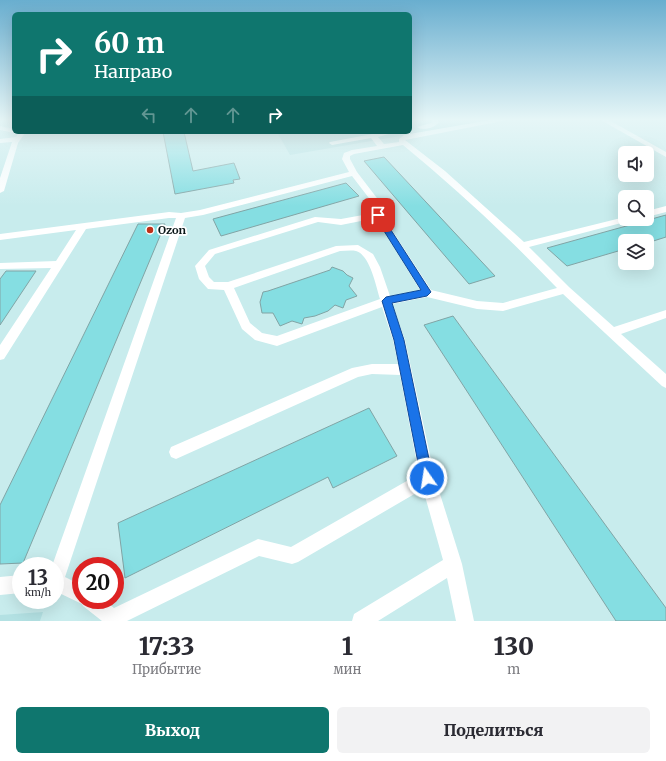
<!DOCTYPE html>
<html lang="ru">
<head>
<meta charset="utf-8">
<style>
  :root { --surface:#fff; --page:#f2f2f3; --text:#2b2b33; --muted:#7c7c81; --accent:#0f766e }
  body { margin:0; font-family:Merriweather,serif; background:var(--page); color:var(--text); height:100vh; display:flex; flex-direction:column; font-size:15px; white-space:nowrap }
  * { box-sizing:border-box; margin:0 }
  p { font-size:13px; color:var(--muted) }
  .icon { flex:none; width:22px; height:22px; fill:none; stroke:currentColor; stroke-width:2; stroke-linecap:round; stroke-linejoin:round }
  .map { position:relative; height:621px; overflow:hidden }
  .details { display:flex; flex-direction:column; background:var(--surface); flex:1 }
  .details>* { flex:none }
  .guide { position:absolute; left:12px; top:12px; width:400px; height:122px; border-radius:6px; box-shadow:0 4px 16px #0002; background:#0f766e; color:#fff; overflow:hidden }
  .buttons { position:absolute; left:618px; top:146px; display:grid; gap:8px }
  .buttons a { display:grid; place-items:center; width:36px; height:36px; border-radius:6px; background:var(--surface); box-shadow:0 4px 16px #0002; font-size:20px }
  .speed { position:absolute; left:12px; top:557px; display:flex; gap:8px; font-size:20px; font-weight:700; text-align:center }
  .speed>* { display:grid; place-content:center; width:52px; height:52px; border-radius:50%; background:var(--surface); box-shadow:0 4px 16px #0002; line-height:1 }
  .speed small { font-size:10px; font-weight:400 }
  .speed .limit { border:6px solid #d22; background:#fff; color:#111 }
  .pin { position:absolute; display:grid; place-items:center; width:34px; height:34px; color:#fff; margin:-17px; border-radius:8px; box-shadow:0 2px 6px #0006 }
  .me { position:absolute; width:44px; margin:-22px; rotate:347deg; stroke-linejoin:round; filter:drop-shadow(0 0 3px #0008) }
  .turn { display:flex; align-items:center; gap:14px; height:84px; padding:0 16px; font-size:18px }
  .turn .icon { width:52px; height:52px; stroke-width:2.5 }
  .turn b { display:block; font-size:28px; line-height:34px }
  .lanes { display:flex; align-items:center; height:38px; padding:0 16px; background:#0003; justify-content:center; gap:20px; direction:ltr }
  .lanes .off { opacity:.35 }
  .eta { display:flex; justify-content:space-evenly; align-items:center; height:68px; text-align:center }
  .eta b { font-size:24px; font-weight:800; line-height:28px }
  .cta { display:flex; gap:8px; margin-top:auto; padding:8px 16px }
  .cta a { flex:1; height:46px; border-radius:6px; background:var(--accent); color:#fff; font-size:16px; font-weight:800; line-height:46px; text-align:center }
  .cta a+a { background:var(--page); color:var(--text) }
  .map>svg:first-child { display:block }
  .built { fill:#b3e1e3 }
  .building { fill:#85dee2; stroke:#81a4a5 }
  .lines { fill:none; stroke-linecap:round; stroke-linejoin:round }
  .service { fill:#fff; fill-rule:evenodd }
  .route { fill:#1a73e8; stroke:#114b97 }
  .poi-dot { fill:#bd3119; stroke:#fff; stroke-width:1.5 }
  .labels { text-anchor:middle; stroke-width:3.5; stroke-linejoin:round; paint-order:stroke }
  .poi-label { font-size:11px; font-weight:bold; fill:#091617; stroke:#fff; text-anchor:start }
</style>
</head>
<body>
<div class="map">
<svg width="666" height="621" viewBox="0 0 666 621">
  <rect width="100%" height="100%" fill="#c8eced"/>
  <g class="built">
    <path d="M410 119H499L290 155 277 132H410Z"/>
    <path d="M43 612 40 621H0V615Z"/>
  </g>
  <g class="building">
    <path d="M163 132H184L193 171 234 163 240 179 233 180 234 183 175 194Z"/>
    <path d="M384 157 495 276 469 284 364 161Z"/>
    <path d="M346 183 359 196 221 236 213 219Z"/>
    <path d="M666 215V237L647 243V241H625V249L567 266 547 248Z"/>
    <path d="M138 224H165L23 563 0 564V505Z"/>
    <path d="M332 267 343 271 347 275 353 278 349 286 357 296 346 300 343 308 335 305 328 311 315 316 304 318 302 324 292 321 280 326 273 313H262L260 302 263 292 268 291 330 270Z"/>
    <path d="M6 271H36L0 325V279Z"/>
    <path d="M453 316 666 608V621H616L424 325Z"/>
    <path d="M369 408 397 456 333 488 328 477 125 578 118 523Z"/>
  </g>
  <g class="lines">
    <g class="service">
      <path d="M430 119H437L439 122C435 128 423 131 417 127L431 123 432 122Z"/>
      <path d="M496 119H512L405 140 445 171 524 242 625 217V219H630L629 221 529 247 569 287 614 327 666 310V318L621 334 666 374V388L662 386 563 294 503 311 477 309 427 297 392 304 405 340 435 478 462 564 474 621H456L447 578 378 621H352L354 614 443 560 423 489 298 562 292 564 259 556 127 621H102L83 606 82 604 55 591V566H52L176 218H169L86 229 4 359 0 360V345L51 268 0 269V263L56 261 76 230 0 240V234L169 212 181 213 200 210 349 172 342 159 344 153 352 150 377 146 371 138 332 145 329 143 330 142 383 132H396L378 137 384 144 399 142V139L404 135ZM403 145C458 190 509 238 557 288L503 303 477 301 431 290 382 215 383 206 357 172 350 159V156L354 154ZM352 176 375 206 374 213 341 219 315 217 209 250 195 266 199 279 208 289 224 290 242 329 255 340 277 346 382 307 393 340 398 364H372L352 368 171 447 169 452 171 457 176 459 358 377 372 374 400 375 419 474 291 547 258 539 114 608 104 600H81V585L65 577 185 218 203 215ZM376 218 420 290 390 296 380 267 373 254 358 245 336 246 228 282H214L209 277 205 266 215 254 318 222 341 225ZM340 251C345 251 351 250 356 251 370 255 376 286 380 299L277 336 262 333 250 323 234 288Z"/>
      <path d="M599 119H607L666 152V157Z"/>
      <path d="M0 126 14 129V132H25V133L18 143 4 191 0 193V178L12 142 0 143V139L16 137 18 134 17 132 14 133 0 130Z"/>
      <path d="M666 206V212L647 217V211Z"/>
      <path d="M21 575V593L0 595V577Z"/>
    </g>
  </g>
  <linearGradient id="sky" x2="0" y2="1"><stop stop-color="#69aecf"/><stop offset="0.58" stop-color="#e6f6f7"/><stop offset="1" stop-color="#e6f6f7" stop-opacity="0"/></linearGradient>
  <rect width="666" height="206" fill="url(#sky)"/>
  <path class="route" d="M375 213H380L431 292 427 296 392 303 404 340 433 478 431 482 427 484 423 482 421 478 394 340 382 301 386 297 421 290 374 215Z"/>
  <circle class="poi-dot" cx="150" cy="230" r="4"/>
  <g class="labels">
    <g class="poi-label">
      <text x="158" y="234">Ozon</text>
    </g>
  </g>
</svg>
<div class="buttons">
<a><svg class="icon" aria-label="sound" viewBox="0 0 24 24"><path d="M4 9h4l5-4v14l-5-4H4zM17 9q2 3 0 6"/></svg></a>
<a><svg class="icon" aria-label="search" viewBox="0 0 24 24"><circle cx="10" cy="10" r="6"/><path d="M15 15l6 6"/></svg></a>
<a><svg class="icon" aria-label="layers" viewBox="0 0 24 24"><path d="M12 4l9 5-9 5-9-5zM3 14l9 5 9-5"/></svg></a>
</div>
<div class="speed"><div>13<small>km/h</small></div><div class="limit">20</div></div>
<div class="pin" style="left:378px;top:215px;background:#d93025"><svg class="icon" aria-label="arrive" viewBox="0 0 24 24"><path d="M6 21V4h12l-3 4 3 4H6"/></svg></div>
<svg class="me" style="left:427px;top:478px" viewBox="-20 -20 40 40"><circle r="17" fill="#1a73e8" stroke="#fff" stroke-width="3"/><path d="M0-11L8 9 0 5-8 9z" fill="#fff"/></svg>
<div class="guide">
<div class="turn"><svg class="icon" aria-label="right" viewBox="0 0 24 24"><path d="M7 20v-9h11M14 6l5 5-5 5"/></svg><div><b>60 m</b>Направо</div></div>
<div class="lanes"><svg class="icon off" aria-label="left" viewBox="0 0 24 24"><path d="M17 20v-9H6M10 6l-5 5 5 5"/></svg><svg class="icon off" aria-label="ahead" viewBox="0 0 24 24"><path d="M12 20V5M6 11l6-6 6 6"/></svg><svg class="icon off" aria-label="ahead" viewBox="0 0 24 24"><path d="M12 20V5M6 11l6-6 6 6"/></svg><svg class="icon" aria-label="right" viewBox="0 0 24 24"><path d="M7 20v-9h11M14 6l5 5-5 5"/></svg></div>
</div>
</div>
<section class="details">
<div class="eta">
<div><b>17:33</b><p>Прибытие</p></div>
<div><b>1</b><p>мин</p></div>
<div><b>130</b><p>m</p></div>
</div>
<div class="cta"><a>Выход</a><a>Поделиться</a></div>
</section>
</body>
</html>
